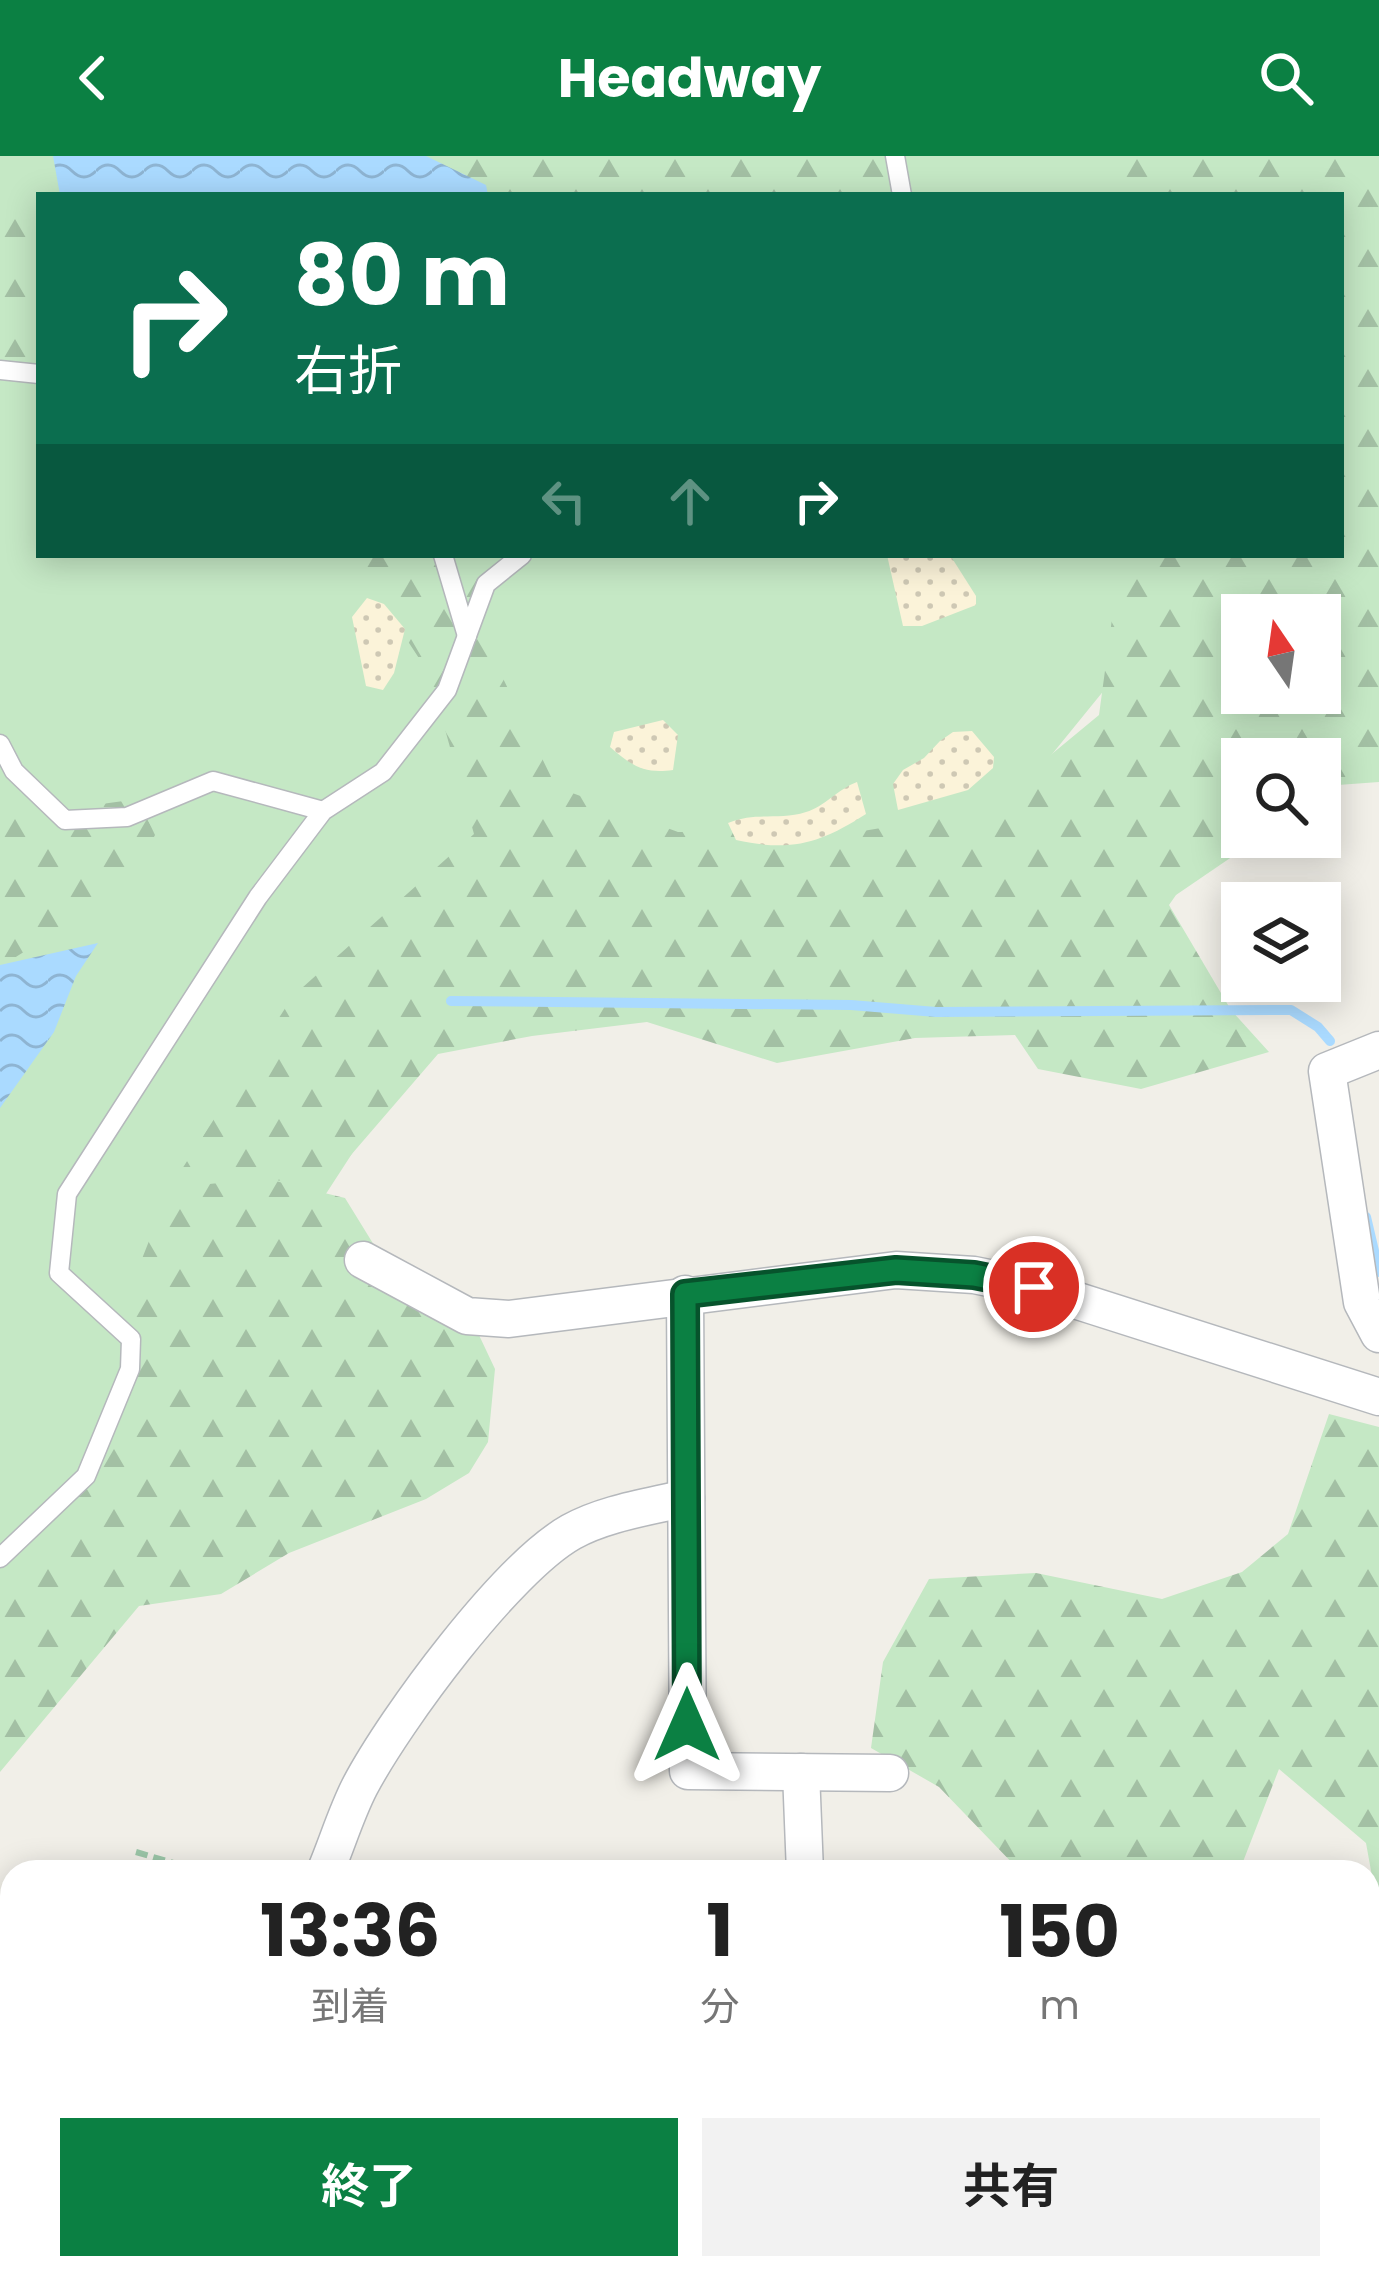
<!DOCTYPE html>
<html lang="ja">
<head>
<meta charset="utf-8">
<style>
  :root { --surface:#fff; --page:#f2f2f2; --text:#222; --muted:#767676; --accent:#0b8043 }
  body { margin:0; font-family:Poppins,"Noto Sans JP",sans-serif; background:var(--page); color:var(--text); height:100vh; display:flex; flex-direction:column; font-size:45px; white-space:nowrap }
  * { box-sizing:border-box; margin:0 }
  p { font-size:39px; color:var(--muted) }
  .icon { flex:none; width:66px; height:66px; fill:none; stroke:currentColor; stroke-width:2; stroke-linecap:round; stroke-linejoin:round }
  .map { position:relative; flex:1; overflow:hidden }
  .drawer { position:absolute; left:0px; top:1704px; width:1380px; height:420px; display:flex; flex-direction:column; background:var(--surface); border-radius:36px 36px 0 0; box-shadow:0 6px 30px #0003 }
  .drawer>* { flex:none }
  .guide { position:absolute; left:36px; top:36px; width:1308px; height:366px; border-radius:0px; box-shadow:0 6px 30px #0003; background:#0b6e4f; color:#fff; overflow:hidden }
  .needle { width:78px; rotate:347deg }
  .fabs { position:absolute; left:1221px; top:438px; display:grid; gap:24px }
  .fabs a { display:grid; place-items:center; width:120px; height:120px; border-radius:0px; background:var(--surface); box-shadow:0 6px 30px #0003; font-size:60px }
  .pin { position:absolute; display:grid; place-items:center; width:102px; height:102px; color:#fff; margin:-51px; border:6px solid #fff; border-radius:50%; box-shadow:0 3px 12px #0007 }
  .me { position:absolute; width:132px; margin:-66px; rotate:0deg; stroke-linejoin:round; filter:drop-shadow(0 0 9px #0008) }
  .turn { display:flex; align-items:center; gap:42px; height:252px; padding:0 60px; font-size:54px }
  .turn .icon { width:156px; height:156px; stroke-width:2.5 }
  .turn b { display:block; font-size:84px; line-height:102px }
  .lanes { display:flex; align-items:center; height:114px; padding:0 60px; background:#0003; justify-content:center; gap:60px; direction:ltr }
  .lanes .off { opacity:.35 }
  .eta { display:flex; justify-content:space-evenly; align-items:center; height:204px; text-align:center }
  .eta b { font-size:72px; font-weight:700; line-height:84px }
  .cta { display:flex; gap:24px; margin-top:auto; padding:24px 60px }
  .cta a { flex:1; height:138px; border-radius:0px; background:var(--accent); color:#fff; font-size:48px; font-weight:700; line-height:138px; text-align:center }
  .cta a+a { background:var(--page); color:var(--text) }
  header { display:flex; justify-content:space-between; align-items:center; height:156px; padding:0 60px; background:var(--accent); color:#fff; font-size:54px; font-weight:700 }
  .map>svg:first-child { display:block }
  .green { fill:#c5e8c5 }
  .forest { fill:url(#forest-firs); fill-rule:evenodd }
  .sand { fill:url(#sand-dots) }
  .water { fill:url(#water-waves) }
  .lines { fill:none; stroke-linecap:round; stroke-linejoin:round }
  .stream { stroke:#aadaff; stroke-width:10 }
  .service-casing { stroke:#b5b8bc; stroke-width:21 }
  .minor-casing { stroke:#b5b8bc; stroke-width:39 }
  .path { stroke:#9cc7a9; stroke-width:6; stroke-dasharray:12 6; stroke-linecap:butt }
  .service { stroke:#fff; stroke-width:18 }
  .minor { stroke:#fff; stroke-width:36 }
  .route-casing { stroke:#07532c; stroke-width:30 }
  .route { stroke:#0b8043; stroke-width:21 }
</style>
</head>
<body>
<header><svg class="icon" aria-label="back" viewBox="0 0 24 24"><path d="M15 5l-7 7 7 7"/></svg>Headway<svg class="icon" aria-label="search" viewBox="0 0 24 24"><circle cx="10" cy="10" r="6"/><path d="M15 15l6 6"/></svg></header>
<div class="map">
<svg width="1379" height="2124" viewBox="0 0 1379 2124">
  <defs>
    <pattern id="forest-firs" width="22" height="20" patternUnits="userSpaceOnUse" patternTransform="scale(3)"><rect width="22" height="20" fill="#c5e8c5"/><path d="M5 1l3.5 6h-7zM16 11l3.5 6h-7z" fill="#a3c0a4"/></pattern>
    <pattern id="sand-dots" width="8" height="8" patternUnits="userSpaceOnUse" patternTransform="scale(3)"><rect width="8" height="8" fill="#fbf3d9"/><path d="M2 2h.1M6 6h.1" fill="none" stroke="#cec8b4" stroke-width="1.8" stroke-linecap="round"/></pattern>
    <pattern id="water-waves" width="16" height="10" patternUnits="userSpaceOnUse" patternTransform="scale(3)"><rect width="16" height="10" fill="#aadaff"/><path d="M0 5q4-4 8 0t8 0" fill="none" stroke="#8eb4d2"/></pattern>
  </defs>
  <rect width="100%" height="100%" fill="#f1efe8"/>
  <path class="green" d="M0 0H1200L1212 39H39V399H1214L875 816 451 845 202 1229 0 1505Z"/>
  <g class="forest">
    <path d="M336 0H885L910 39H411Z"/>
    <path d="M1083 0H1379V626L1338 629 1320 641V603H1242V681H1261L1176 739 1169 749 1231 854 1269 896 1141 933 1038 913 1015 879 915 882 777 907 647 866 532 880 438 898 326 1028 271 1024 345 1042 398 1128 478 1177 495 1213 488 1286 469 1317 426 1343 289 1397 221 1438 139 1450 0 1616V1431L48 1406 130 1221 132 1128 170 1032 259 1023 182 1013 293 840 474 678 430 519 373 432 316 399H457L489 420 473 461 556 631 678 676H857L983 655 1099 559 1114 448 1137 399H1341V39H1109ZM1242 459H1320V537H1242Z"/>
    <path d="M0 30 39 42V230L0 222Z"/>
    <path d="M138 643 155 679 128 730 0 811V662Z"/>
    <path d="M1329 1258 1379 1271V1759L1366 1687 1279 1613 1239 1716H1021L939 1631 871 1592 883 1506 929 1423 1036 1417 1162 1443 1242 1416 1288 1378Z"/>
  </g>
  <g class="sand">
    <path d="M887 399H950L976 440V449L922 470H903Z"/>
    <path d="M367 442 384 448 405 473 394 517 383 534 366 530 352 461Z"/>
    <path d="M663 564 678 579 673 614C644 618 632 610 610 591L614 576Z"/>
    <path d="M972 575 994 601 993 612 968 634 898 654 893 628 903 614 924 602 940 585 953 576Z"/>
    <path d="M857 626 866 658C819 688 791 696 736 684L728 667C757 655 779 665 806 656 824 651 838 633 857 626Z"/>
  </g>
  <g class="water">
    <path d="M53 0H426L486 29 488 39H60Z"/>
    <path d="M98 787 76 820 54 876 0 952V809Z"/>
  </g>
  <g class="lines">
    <g class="stream">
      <path d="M451 845 851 849 936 856 1291 854 1318 871 1330 885"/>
      <path d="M1366 1061 1379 1116"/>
    </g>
    <g class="service-casing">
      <g id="service">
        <path d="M895 0 902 39"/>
        <path d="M0 214 39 218"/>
        <path d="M443 399 467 480"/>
        <path d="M0 588 14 615 65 664 127 661 213 625 323 655"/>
        <path d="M0 1402 86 1320 130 1213 131 1183 59 1117 67 1038 258 741 323 655 383 616 447 534 486 428 522 399"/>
      </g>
    </g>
    <g class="minor-casing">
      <g id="minor">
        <path d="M1379 894 1327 915 1362 1146 1379 1178"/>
        <path d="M363 1104 467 1160 509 1163 896 1114 974 1119 1034 1131 1379 1241"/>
        <path d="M685 1138 688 1615 890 1617"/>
        <path d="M801 1616 805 1716"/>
        <path d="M325 1716C337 1688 346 1657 360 1630 396 1562 506 1413 571 1376 605 1357 649 1351 686 1342"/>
        <path d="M1368 1944 1379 1932"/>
        <path d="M1368 2044 1379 2060"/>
        <path d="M387 2113 391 2112"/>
        <path d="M99 2124 108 2112"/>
        <path d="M1134 2124 1137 2112"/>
      </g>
    </g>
    <path class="path" d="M136 1696 204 1716"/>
    <use href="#service" class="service"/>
    <use href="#minor" class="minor"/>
  </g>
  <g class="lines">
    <g class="route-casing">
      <path id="route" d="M687 1569 685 1138 896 1114 974 1119 1034 1131"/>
    </g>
    <use href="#route" class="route"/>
  </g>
</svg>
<div class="fabs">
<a><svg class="needle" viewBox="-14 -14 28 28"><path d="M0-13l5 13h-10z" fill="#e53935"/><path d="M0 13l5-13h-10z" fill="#767676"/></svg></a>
<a><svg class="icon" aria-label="search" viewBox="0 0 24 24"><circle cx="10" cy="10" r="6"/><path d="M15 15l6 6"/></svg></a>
<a><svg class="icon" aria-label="layers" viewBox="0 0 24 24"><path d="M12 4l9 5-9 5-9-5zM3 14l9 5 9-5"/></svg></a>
</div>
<div class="pin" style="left:1034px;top:1131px;background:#d93025"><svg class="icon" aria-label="arrive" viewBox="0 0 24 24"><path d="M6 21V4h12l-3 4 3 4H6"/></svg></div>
<svg class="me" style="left:687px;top:1569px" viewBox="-20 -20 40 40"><path d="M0-17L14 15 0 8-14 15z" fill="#0b8043" stroke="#fff" stroke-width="4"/></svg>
<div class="guide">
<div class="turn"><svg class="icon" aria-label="right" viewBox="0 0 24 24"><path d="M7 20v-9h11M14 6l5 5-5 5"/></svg><div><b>80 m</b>右折</div></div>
<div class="lanes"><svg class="icon off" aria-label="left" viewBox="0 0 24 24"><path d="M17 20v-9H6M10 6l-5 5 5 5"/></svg><svg class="icon off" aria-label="ahead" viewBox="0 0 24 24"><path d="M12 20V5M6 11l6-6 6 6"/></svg><svg class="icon" aria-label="right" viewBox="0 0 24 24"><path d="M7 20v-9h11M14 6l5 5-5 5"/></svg></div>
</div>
<section class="drawer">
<div class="eta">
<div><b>13:36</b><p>到着</p></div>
<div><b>1</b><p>分</p></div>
<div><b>150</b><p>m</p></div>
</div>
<div class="cta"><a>終了</a><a>共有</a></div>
</section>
</div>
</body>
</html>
